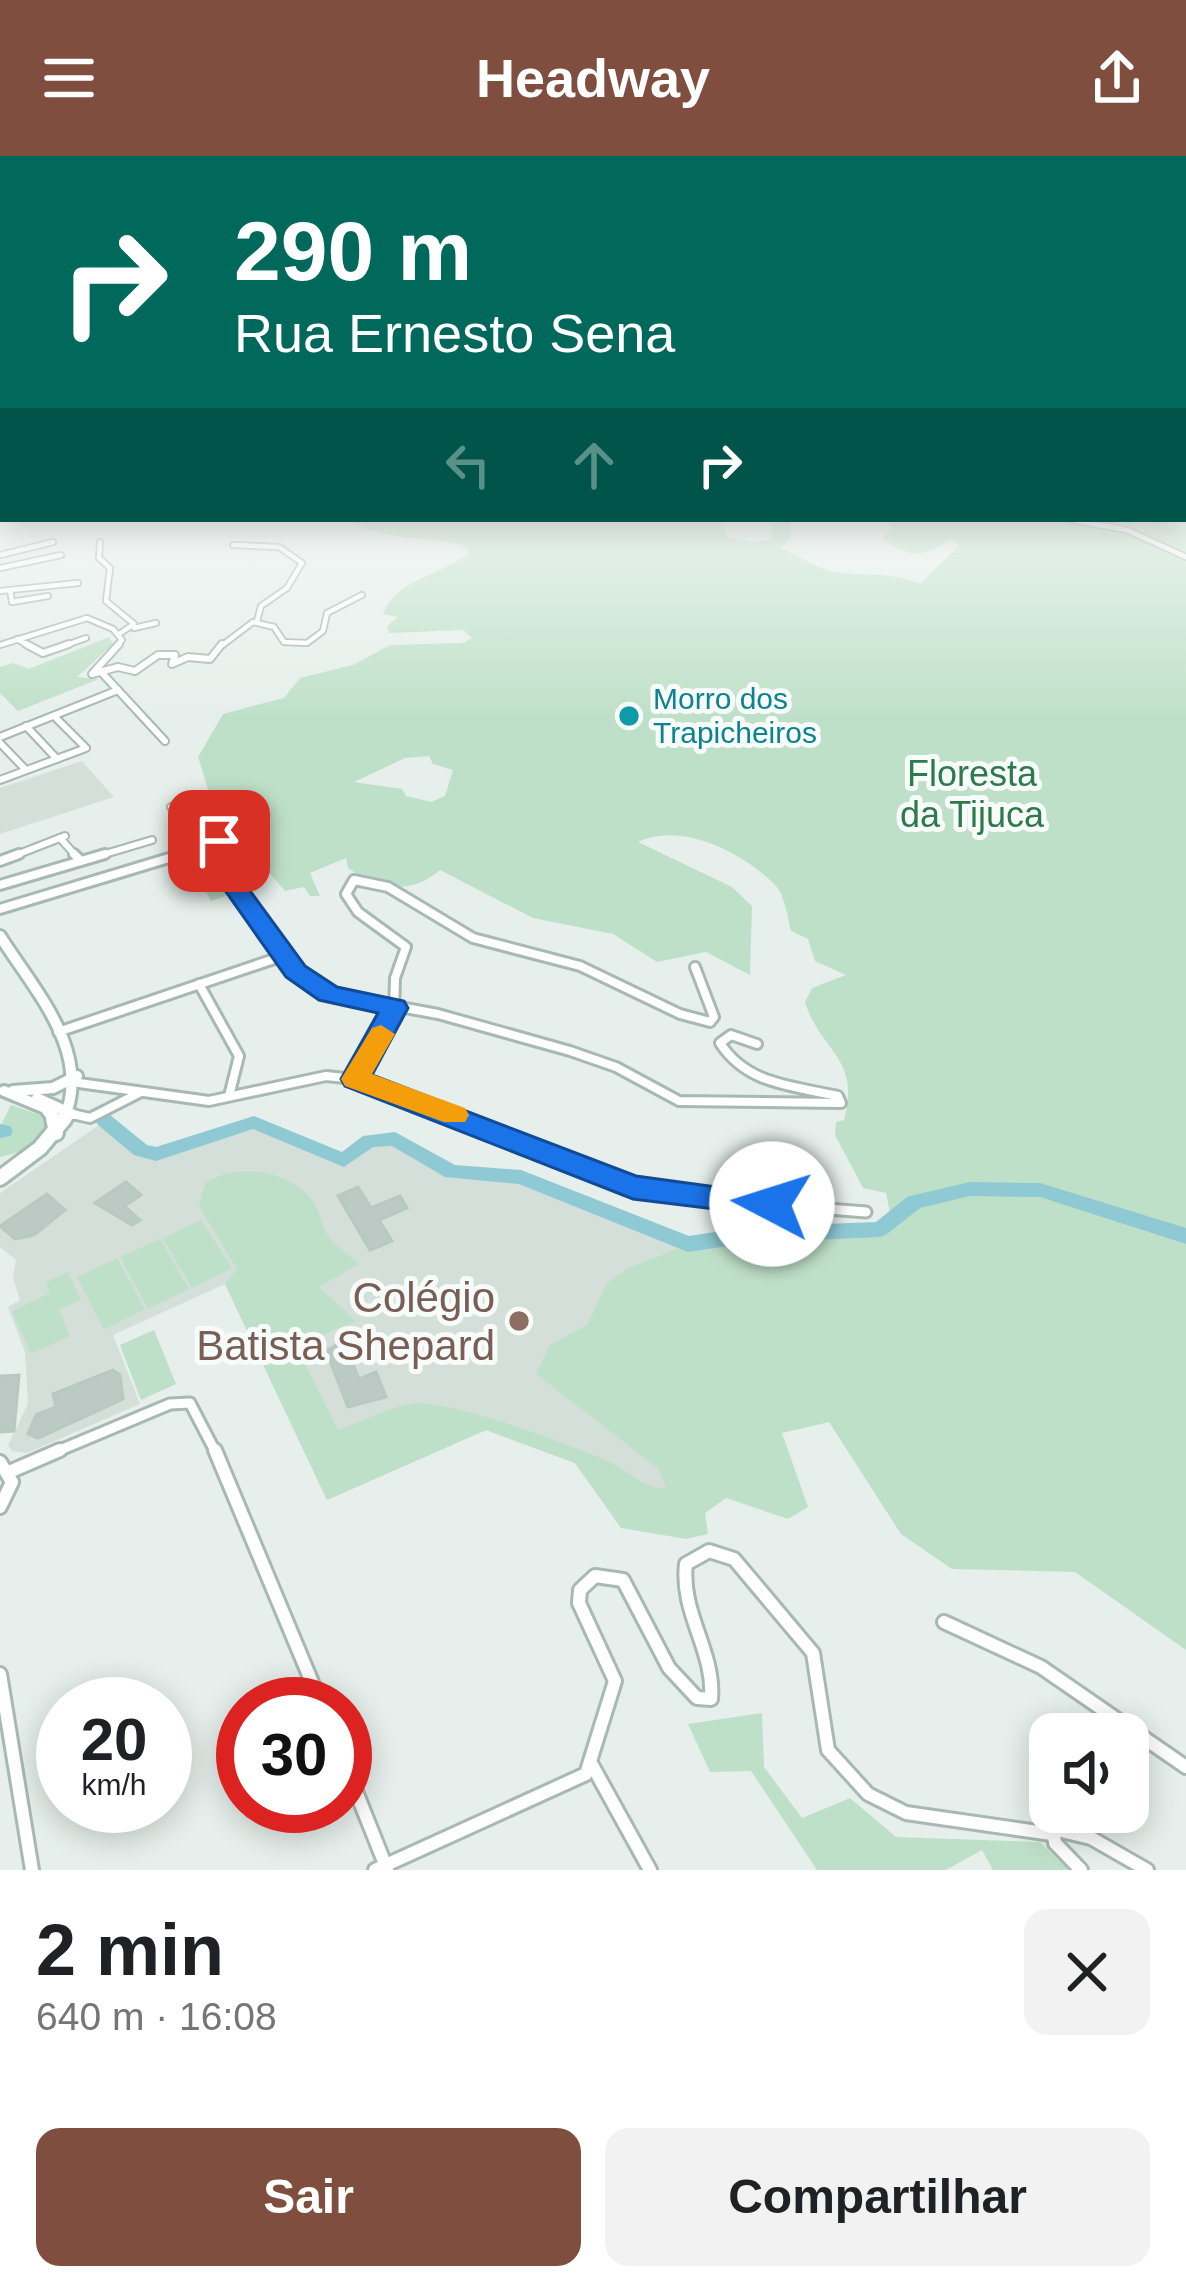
<!DOCTYPE html>
<html lang="pt">
<head>
<meta charset="utf-8">
<style>
  :root { --surface:#fff; --page:#f2f2f2; --text:#202124; --muted:#757577; --accent:#7f4e3f }
  body { margin:0; font-family:Arial,sans-serif; background:var(--page); color:var(--text); height:100vh; display:flex; flex-direction:column; font-size:45px; white-space:nowrap }
  * { box-sizing:border-box; margin:0 }
  p { font-size:39px; color:var(--muted) }
  .icon { flex:none; width:66px; height:66px; fill:none; stroke:currentColor; stroke-width:2; stroke-linecap:round; stroke-linejoin:round }
  .map { position:relative; height:1714px; overflow:hidden }
  .side { display:flex; flex-direction:column; background:var(--surface); flex:1 }
  .side>* { flex:none }
  .guide { position:absolute; left:0px; top:0px; width:1188px; height:366px; box-shadow:0 6px 30px #0003; background:#00695c; color:#fff; overflow:hidden }
  .buttons { position:absolute; left:1029px; top:1557px; display:grid; gap:24px }
  .buttons a { display:grid; place-items:center; width:120px; height:120px; border-radius:24px; background:var(--surface); box-shadow:0 6px 30px #0003; font-size:60px }
  .speed { position:absolute; left:36px; top:1521px; display:flex; gap:24px; font-size:60px; font-weight:700; text-align:center }
  .speed>* { display:grid; place-content:center; width:156px; height:156px; border-radius:50%; background:var(--surface); box-shadow:0 6px 30px #0003; line-height:1 }
  .speed small { font-size:30px; font-weight:400 }
  .speed .limit { border:18px solid #d22; background:#fff; color:#111 }
  .pin { position:absolute; display:grid; place-items:center; width:102px; height:102px; color:#fff; margin:-51px; border-radius:24px; box-shadow:0 6px 18px #0006 }
  .me { position:absolute; width:132px; margin:-66px; rotate:275deg; stroke-linejoin:round; filter:drop-shadow(0 0 9px #0008) }
  .turn { display:flex; align-items:center; gap:42px; height:252px; padding:0 36px; font-size:54px }
  .turn .icon { width:156px; height:156px; stroke-width:2.5 }
  .turn b { display:block; font-size:84px; line-height:102px }
  .lanes { display:flex; align-items:center; height:114px; padding:0 36px; background:#0003; justify-content:center; gap:60px; direction:ltr }
  .lanes .off { opacity:.35 }
  .round { display:grid; place-items:center; flex:none; width:126px; height:126px; border-radius:24px; background:var(--page) }
  .overview { display:flex; align-items:center; justify-content:space-between; height:204px; padding:0 36px }
  h1 { font-size:72px; font-weight:800; line-height:90px }
  .button { display:flex; gap:24px; margin-top:auto; padding:24px 36px }
  .button a { flex:1; height:138px; border-radius:24px; background:var(--accent); color:#fff; font-size:48px; font-weight:800; line-height:138px; text-align:center }
  .button a+a { background:var(--page); color:var(--text) }
  header { display:flex; justify-content:space-between; align-items:center; height:156px; padding:0 36px; background:var(--accent); color:#fff; font-size:54px; font-weight:800 }
  .map>svg:first-child { display:block }
  .built { fill:#d4dfda }
  .green { fill:#bfe0c8; fill-rule:evenodd }
  .lines { fill:none; stroke-linecap:round; stroke-linejoin:round }
  .river { fill:#8ec9d4; fill-rule:evenodd }
  .building { fill:#bbcac4; stroke:#b8c9c2; stroke-width:3 }
  .street-far4-casing { stroke:#a8b8b2; stroke-width:8 }
  .street-far3-casing { stroke:#a8b8b2; stroke-width:10 }
  .street-far2-casing { stroke:#a8b8b2; stroke-width:14 }
  .street-far1-casing { stroke:#a8b8b2; stroke-width:15 }
  .street-casing { stroke:#a8b8b2; stroke-width:18 }
  .secondary-far1-casing { stroke:#a4bbb3; stroke-width:16 }
  .secondary-casing { stroke:#a4bbb3; stroke-width:20 }
  .street-far4 { stroke:#fff; stroke-width:4.5 }
  .street-far3 { stroke:#fff; stroke-width:6 }
  .street-far2 { stroke:#fff; stroke-width:8 }
  .street-far1 { stroke:#fff; stroke-width:9 }
  .street { stroke:#fff; stroke-width:12 }
  .secondary-far1 { stroke:#fff; stroke-width:10 }
  .secondary { stroke:#fff; stroke-width:14 }
  .route { fill:#1a73e8; stroke:#114b97; stroke-width:3 }
  .slow { fill:#f59e0b }
  .culture-dot { fill:#0f9aa8; stroke:#f7fbf9; stroke-width:4.5 }
  .education-dot { fill:#8d6e63; stroke:#f7fbf9; stroke-width:4.5 }
  .labels { text-anchor:middle; stroke-width:10; stroke-linejoin:round; paint-order:stroke }
  .far-culture-label { font-size:30px; fill:#0d838f; stroke:#f7fbf9; text-anchor:start }
  .park-label { font-size:36px; fill:#2d7a4b; stroke:#f7fbf9 }
  .near-education-label { font-size:42px; fill:#785e54; stroke:#f7fbf9; text-anchor:end }
</style>
</head>
<body>
<header><svg class="icon" aria-label="menu" viewBox="0 0 24 24"><path d="M4 6h16M4 12h16M4 18h16"/></svg>Headway<svg class="icon" aria-label="share" viewBox="0 0 24 24"><path d="M12 15V3M7 8l5-5 5 5M5 13v7h14v-7"/></svg></header>
<div class="map">
<svg width="1186" height="1714" viewBox="0 0 1186 1714">
  <rect width="100%" height="100%" fill="#e6efeb"/>
  <g class="built">
    <path d="M82 605 114 641 0 678V632Z"/>
    <path d="M102 967 139 998 158 1001 242 969 262 970 344 1007 369 986H394L448 1019 522 1025 683 1091 754 1080 829 1266 781 1276 621 1372 575 1307 486 1274 327 1344 225 1128 113 1179 140 1248 27 1297 12 1295 8 1289 28 1248 25 1196 8 1151 20 1144 13 1122 16 1104 0 1091V1037Z"/>
  </g>
  <g class="green">
    <path d="M1186 322V1494L1075 1416 952 1413 901 1378 829 1266 782 1277 808 1351 788 1363 726 1342 705 1357 708 1378 686 1383 621 1372 575 1307 486 1274 327 1344 225 1128 237 1113 199 1050 205 1027C236 1006 294 1014 315 1048 320 1056 321 1067 325 1075 332 1088 349 1098 359 1108L319 1131 356 1165 296 1190 338 1274C361 1266 385 1253 409 1248 446 1241 570 1289 608 1305 628 1314 644 1334 666 1332L659 1313 536 1218 550 1189 587 1169 607 1127 630 1111 683 1091 734 1085 758 1076 829 1080 892 1066 886 1037 863 1032 835 979 836 966 844 964C861 901 821 897 805 846L812 832 846 819 815 805 808 783 791 775C788 762 784 738 776 730 744 697 682 665 638 686L732 731 752 750 750 819 706 796 657 806 613 778 533 762 440 714C410 740 378 733 348 712L346 702 310 717 320 740H310L304 731 285 735 260 706V688L244 671 215 656 198 601 223 558 284 542 300 522 353 509 390 489 463 487 472 482 463 474 389 477 387 470 398 461 383 458C397 422 441 420 469 397L466 390C430 380 375 384 347 363H718L728 381 757 386 770 383 774 364 789 363 791 382 781 392C799 399 815 412 834 416 866 421 891 415 920 428L960 389 949 384C922 403 908 401 883 383L896 363H1185ZM429 600 433 608 453 614 445 640 431 646 406 640 402 633 354 626 405 602Z"/>
    <path d="M109 481 113 488 77 521 99 523 18 555 0 537V511L13 507 29 513Z"/>
    <path d="M210 682 228 691 220 710 234 737 211 745 190 708 168 696Z"/>
    <path d="M11 949 46 961C47 987 23 996 0 1001V971Z"/>
    <path d="M201 1064 232 1112 192 1132 163 1082Z"/>
    <path d="M160 1083 189 1133 148 1153 120 1101Z"/>
    <path d="M117 1102 145 1153 104 1174 77 1121Z"/>
    <path d="M68 1116 81 1144 59 1154 70 1180 31 1198 12 1155 50 1137 46 1126Z"/>
    <path d="M154 1174 176 1228 141 1244 120 1189Z"/>
    <path d="M762 1557 764 1611 802 1662 850 1642 896 1681 1040 1686 1069 1714H993L982 1694 946 1714H817L751 1615 710 1616 688 1568Z"/>
  </g>
  <g class="lines">
    <g class="river">
      <path d="M104 958 110 959 147 989 156 991 254 960 342 996 363 980 395 976 455 1009 521 1014 689 1080 748 1071 876 1066 907 1041 914 1039 970 1026 1040 1027 1186 1072V1088L1040 1041 970 1040 920 1052 887 1078 880 1081 748 1087 688 1096 519 1028 445 1021 392 990 373 991 344 1011 253 973 156 1005 134 999 98 969 95 964 98 959Z"/>
      <path d="M0 968 10 970 13 975 10 980 0 982Z"/>
    </g>
  </g>
  <g class="building">
    <path d="M126 1026 141 1039 124 1050 140 1064 132 1069 95 1047Z"/>
    <path d="M358 1031 371 1052 400 1040 407 1052 379 1064 392 1085 370 1094 338 1040Z"/>
    <path d="M47 1038 65 1054 34 1079 15 1083 0 1070Z"/>
    <path d="M358 1177 368 1202 353 1208 359 1223 376 1216 386 1241 348 1251 326 1195Z"/>
    <path d="M113 1214 120 1219 123 1243 38 1282 28 1278 36 1259 56 1251 53 1238Z"/>
    <path d="M19 1219 14 1275 0 1276V1220Z"/>
  </g>
  <g class="lines">
    <g class="street-far4-casing">
      <g id="street-far4">
        <path d="M1067 363 1127 374 1186 401"/>
        <path d="M100 386 99 402 110 412 106 445 134 468 119 478"/>
        <path d="M233 389 279 391 302 407 287 432 261 450 257 465"/>
        <path d="M0 399 53 386"/>
        <path d="M0 412 61 399"/>
        <path d="M10 434 12 446 48 440"/>
        <path d="M0 435 78 427"/>
        <path d="M134 472 156 467"/>
        <path d="M17 483 31 491"/>
        <path d="M0 489 87 462 113 473 122 484 116 491"/>
        <path d="M61 491 86 482"/>
        <path d="M220 491 253 466 274 471 284 486 307 487 323 475 327 457 362 439"/>
      </g>
    </g>
    <g class="street-far3-casing">
      <g id="street-far3">
        <path d="M26 488 43 497 69 488"/>
        <path d="M119 488 92 518 118 511 135 515 158 499H175L172 508 188 501 210 503 222 488"/>
        <path d="M103 518 165 585"/>
        <path d="M26 570 57 603"/>
        <path d="M0 581 118 534"/>
        <path d="M0 587 26 614"/>
        <path d="M0 624 86 592 54 560"/>
        <path d="M171 651 194 674 228 691 225 701"/>
        <path d="M60 682 77 701"/>
        <path d="M11 701 65 680"/>
        <path d="M95 701 152 684"/>
      </g>
    </g>
    <g class="street-far2-casing">
      <g id="street-far2">
        <path d="M74 698 81 705"/>
        <path d="M226 698 222 713 295 815 329 838 438 858 570 895 616 911 679 945 841 947 838 940C794 930 747 929 720 887L731 879 757 888"/>
        <path d="M0 705 19 698"/>
        <path d="M0 729 105 698"/>
        <path d="M0 753 169 702"/>
        <path d="M199 828 239 900 229 940"/>
        <path d="M58 876 283 800"/>
        <path d="M355 923 394 857 395 822 406 791 358 756 346 738 354 724 388 731 473 782 580 810 680 858 710 866 714 861 695 811"/>
        <path d="M79 927 209 945 326 920 355 923 463 965"/>
        <path d="M72 958 90 962 139 937"/>
      </g>
    </g>
    <g class="street-far1-casing">
      <g id="street-far1">
        <path d="M456 962 633 1031 677 1041 866 1056"/>
        <path d="M53 1297 170 1248 190 1247 216 1297"/>
      </g>
    </g>
    <g class="street-casing">
      <g id="street">
        <path d="M215 1294 321 1548"/>
        <path d="M0 1306 12 1326 0 1351"/>
        <path d="M9 1316 60 1294"/>
        <path d="M944 1466 1041 1511 1186 1611"/>
        <path d="M0 1518 32 1714"/>
        <path d="M345 1608 387 1713"/>
        <path d="M592 1609 650 1714"/>
        <path d="M375 1714 586 1618 615 1525 579 1447 580 1434 595 1420 623 1424 669 1512 697 1542 711 1543C715 1495 680 1457 686 1408L709 1395 734 1403 813 1497 828 1594 868 1638 906 1657 1052 1678"/>
        <path d="M1081 1714 1055 1687 1053 1673 1091 1682 1147 1714"/>
      </g>
    </g>
    <g class="secondary-far1-casing">
      <g id="secondary-far1">
        <path d="M0 780C35 835 94 898 63 965"/>
        <path d="M4 935 45 952 55 965"/>
        <path d="M13 935 53 932 77 920"/>
        <path d="M37 942 72 958"/>
      </g>
    </g>
    <g class="secondary-casing">
      <g id="secondary">
        <path d="M53 962 56 977"/>
        <path d="M0 1022 40 992 65 962"/>
      </g>
    </g>
    <use href="#street-far4" class="street-far4"/>
    <use href="#street-far3" class="street-far3"/>
    <use href="#street-far2" class="street-far2"/>
    <use href="#street-far1" class="street-far1"/>
    <use href="#street" class="street"/>
    <use href="#secondary-far1" class="secondary-far1"/>
    <use href="#secondary" class="secondary"/>
  </g>
  <linearGradient id="sky" x2="0" y2="1"><stop stop-color="#84bce0"/><stop offset="0.57" stop-color="#f4f8f6"/><stop offset="1" stop-color="#f4f8f6" stop-opacity="0"/></linearGradient>
  <rect width="1186" height="562" fill="url(#sky)"/>
  <path class="route" d="M219 678 240 693 234 713 305 810 337 831 404 845 408 852 372 919 636 1020 783 1040 787 1048 783 1057 772 1060 633 1043 345 930 341 923 378 857 319 844 286 821 210 713 216 695 207 685Z"/>
  <path class="slow" d="M381 869 395 878 372 918 465 952 469 959 465 966H444L345 930 341 923 372 872Z"/>
  <circle class="culture-dot" cx="629" cy="560" r="12"/>
  <circle class="education-dot" cx="519" cy="1165" r="12"/>
  <g class="labels">
    <g class="far-culture-label">
      <text x="653" y="553">Morro dos<tspan x="653" dy="34">Trapicheiros</tspan></text>
    </g>
    <g class="park-label">
      <text x="972" y="630">Floresta<tspan x="972" dy="41">da Tijuca</tspan></text>
    </g>
    <g class="near-education-label">
      <text x="495" y="1156">Colégio<tspan x="495" dy="48">Batista Shepard</tspan></text>
    </g>
  </g>
</svg>
<div class="buttons">
<a><svg class="icon" aria-label="sound" viewBox="0 0 24 24"><path d="M4 9h4l5-4v14l-5-4H4zM17 9q2 3 0 6"/></svg></a>
</div>
<div class="speed"><div>20<small>km/h</small></div><div class="limit">30</div></div>
<div class="pin" style="left:219px;top:685px;background:#d93025"><svg class="icon" aria-label="arrive" viewBox="0 0 24 24"><path d="M6 21V4h12l-3 4 3 4H6"/></svg></div>
<svg class="me" style="left:772px;top:1048px" viewBox="-20 -20 40 40"><circle r="19" fill="#fff"/><path d="M0-13L10 11 0 6-10 11z" fill="#1a73e8"/></svg>
<div class="guide">
<div class="turn"><svg class="icon" aria-label="right" viewBox="0 0 24 24"><path d="M7 20v-9h11M14 6l5 5-5 5"/></svg><div><b>290 m</b>Rua Ernesto Sena</div></div>
<div class="lanes"><svg class="icon off" aria-label="left" viewBox="0 0 24 24"><path d="M17 20v-9H6M10 6l-5 5 5 5"/></svg><svg class="icon off" aria-label="ahead" viewBox="0 0 24 24"><path d="M12 20V5M6 11l6-6 6 6"/></svg><svg class="icon" aria-label="right" viewBox="0 0 24 24"><path d="M7 20v-9h11M14 6l5 5-5 5"/></svg></div>
</div>
</div>
<section class="side">
<div class="overview"><div><h1>2 min</h1><p>640 m · 16:08</p></div><a class="round"><svg class="icon" aria-label="close" viewBox="0 0 24 24"><path d="M6 6l12 12M18 6L6 18"/></svg></a></div>
<div class="button"><a>Sair</a><a>Compartilhar</a></div>
</section>
</body>
</html>
